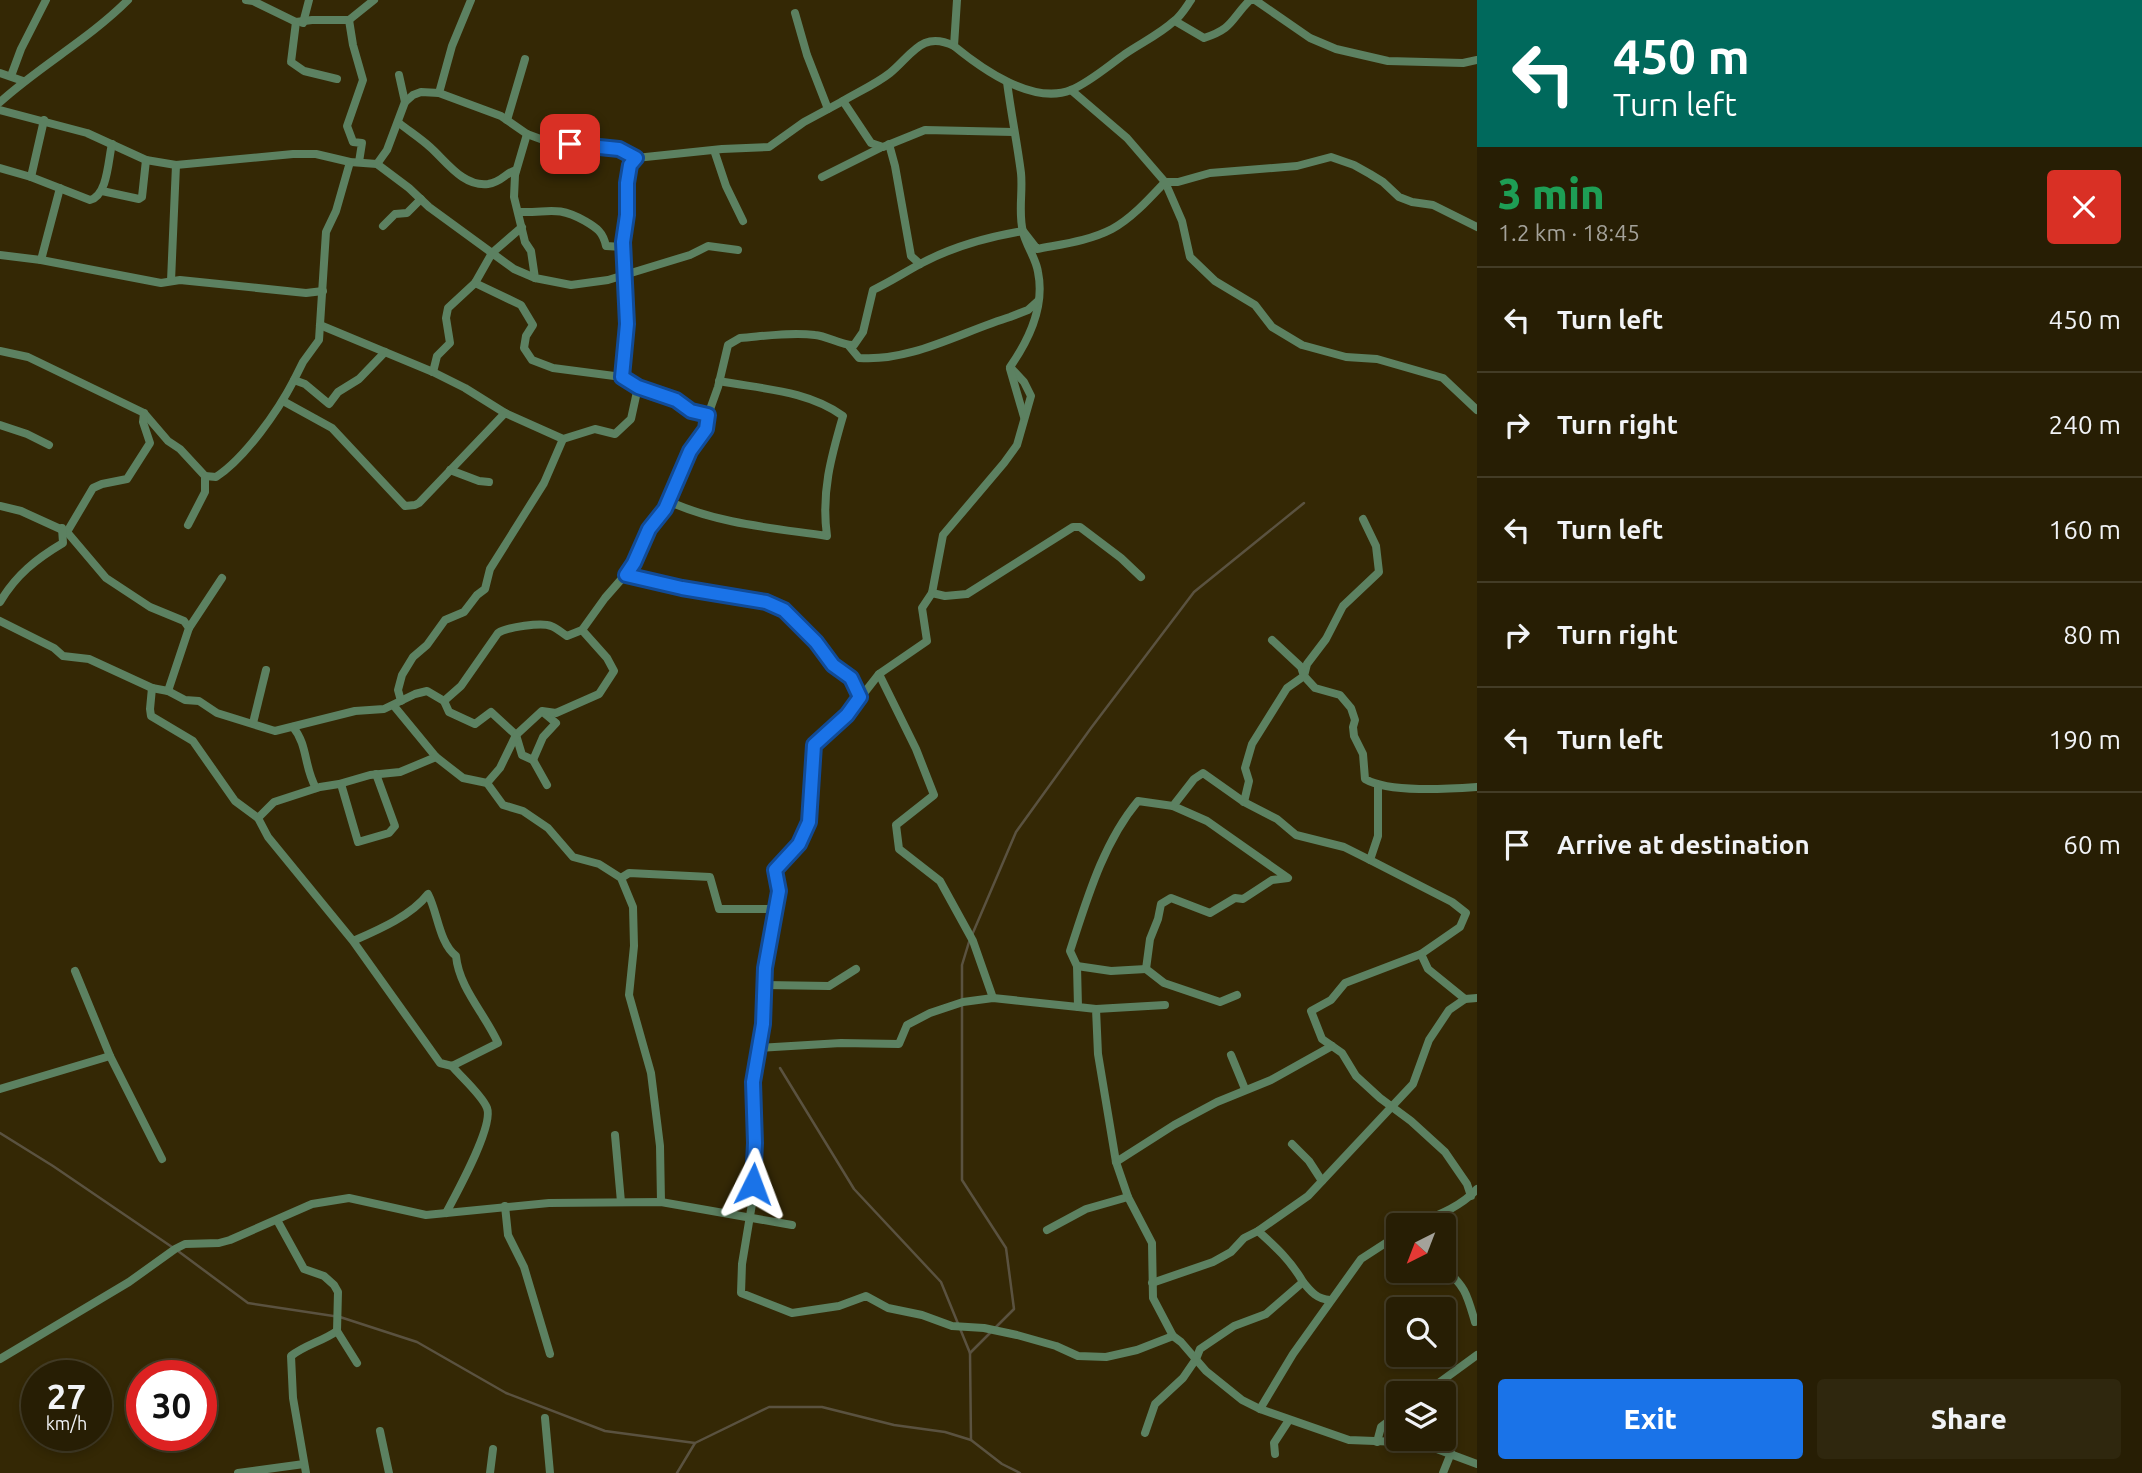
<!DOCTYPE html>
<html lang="en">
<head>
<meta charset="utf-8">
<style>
  :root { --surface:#271e04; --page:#2f270e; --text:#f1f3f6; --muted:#a4a29a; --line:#433c26; --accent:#1a73e8 }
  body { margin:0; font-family:Ubuntu,sans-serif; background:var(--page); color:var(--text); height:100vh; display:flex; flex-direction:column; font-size:26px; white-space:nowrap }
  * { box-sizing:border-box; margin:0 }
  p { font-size:23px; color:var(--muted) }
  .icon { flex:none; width:38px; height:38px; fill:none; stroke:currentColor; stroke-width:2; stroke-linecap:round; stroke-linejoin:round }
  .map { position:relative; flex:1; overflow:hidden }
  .side { display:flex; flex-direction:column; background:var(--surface); width:665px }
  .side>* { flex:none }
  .banner { background:#00695c; color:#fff; overflow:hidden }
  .needle { width:46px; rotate:222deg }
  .tools { position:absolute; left:1386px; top:1213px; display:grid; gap:14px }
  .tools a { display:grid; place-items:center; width:70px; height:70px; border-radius:7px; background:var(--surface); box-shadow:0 4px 10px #0003,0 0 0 2px var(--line); font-size:35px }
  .speed { position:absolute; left:21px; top:1360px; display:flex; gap:14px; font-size:35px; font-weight:700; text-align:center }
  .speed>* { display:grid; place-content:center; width:91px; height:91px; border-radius:50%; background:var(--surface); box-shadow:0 4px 10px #0003,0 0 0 2px var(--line); line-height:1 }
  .speed small { font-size:18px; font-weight:400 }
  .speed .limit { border:10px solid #d22; background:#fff; color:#111 }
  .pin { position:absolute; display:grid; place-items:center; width:60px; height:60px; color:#fff; margin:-30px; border-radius:14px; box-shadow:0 4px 10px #0006 }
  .me { position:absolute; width:77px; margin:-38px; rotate:3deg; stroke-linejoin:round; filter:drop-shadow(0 0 5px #0008) }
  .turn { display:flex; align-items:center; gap:24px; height:147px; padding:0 21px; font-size:32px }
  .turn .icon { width:91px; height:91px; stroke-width:2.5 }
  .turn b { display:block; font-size:49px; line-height:60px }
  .round { display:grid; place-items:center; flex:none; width:74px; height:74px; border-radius:7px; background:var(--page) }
  .summary { display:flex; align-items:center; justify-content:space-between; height:119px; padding:0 21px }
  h1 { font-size:42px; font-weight:800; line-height:52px; color:#1e9e55 }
  .cta { display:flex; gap:14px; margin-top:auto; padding:14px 21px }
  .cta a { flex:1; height:80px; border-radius:7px; background:var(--accent); color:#fff; font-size:28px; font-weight:800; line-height:80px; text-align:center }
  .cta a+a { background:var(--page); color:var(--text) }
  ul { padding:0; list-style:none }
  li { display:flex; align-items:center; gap:21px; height:105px; padding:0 21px; border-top:2px solid var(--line) }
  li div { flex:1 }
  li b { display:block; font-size:26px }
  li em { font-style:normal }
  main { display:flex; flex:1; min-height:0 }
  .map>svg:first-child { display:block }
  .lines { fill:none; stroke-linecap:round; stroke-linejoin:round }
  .stream { stroke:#5a5240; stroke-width:2.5 }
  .minor { stroke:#5c8161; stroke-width:8 }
  .route-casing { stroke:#114b97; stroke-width:18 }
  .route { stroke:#1a73e8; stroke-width:12 }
</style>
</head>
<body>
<main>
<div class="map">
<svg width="1477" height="1473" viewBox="0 0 1477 1473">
  <rect width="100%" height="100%" fill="#342805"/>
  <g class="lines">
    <g class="stream">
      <path d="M972 935 1016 832 1091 728 1194 592 1304 503"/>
      <path d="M969 942 962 965V1180L1006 1248 1014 1309 970 1353"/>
      <path d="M780 1068 854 1189 941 1282 970 1353 971 1440 1002 1464 1020 1473"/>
      <path d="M0 1133 53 1166 172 1247"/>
      <path d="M178 1251 248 1303 340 1317 417 1342 506 1393 605 1431 695 1443 769 1407H822L894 1425 945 1432 971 1440"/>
      <path d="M677 1473 695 1443"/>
    </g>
    <g class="minor">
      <path d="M246 0 253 1 296 22 312 20H349L374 0"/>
      <path d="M957 0 954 46C982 69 1033 105 1071 90 1090 82 1108 66 1125 54 1141 43 1160 34 1174 21 1181 16 1186 7 1191 0"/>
      <path d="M1255 0 1310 38 1336 49 1388 61 1463 63 1477 60"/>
      <path d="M795 13 807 55 828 109"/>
      <path d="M349 20 353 45 363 80 347 126 353 142 362 143 359 162"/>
      <path d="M1175 21 1204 38C1234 28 1230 20 1250 0H1253"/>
      <path d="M296 22 291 62 304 71 337 79"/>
      <path d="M303 23 309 0"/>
      <path d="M0 73 23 81"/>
      <path d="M11 76 21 49 46 0"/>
      <path d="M1007 82C1011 113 1017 142 1021 173 1023 192 1018 213 1023 232 1026 246 1036 258 1038 272 1045 306 1029 340 1010 367L1024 382 1031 396 1017 445 1004 463 943 535 932 593 922 608 927 641 879 674 847 715 814 745 809 822 799 844 775 870 779 891 765 968 763 1024 753 1082 756 1143 752 1204 742 1264 741 1293 792 1313 839 1306 866 1296 888 1308 922 1315 952 1326 984 1328 1017 1335 1056 1346 1078 1356 1106 1357 1137 1350 1173 1336"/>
      <path d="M1071 90 1127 138 1165 182 1182 221 1190 257 1215 281 1255 305 1272 327 1302 345 1346 357 1377 359 1443 378 1477 410"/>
      <path d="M439 93 452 46 471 0"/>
      <path d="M843 101C858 92 876 84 890 73 912 55 922 30 954 46"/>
      <path d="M0 102C41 65 89 39 128 0"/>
      <path d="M405 102 413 95 421 92 439 93 501 116 527 134 546 141 619 149 636 158 722 149 769 147 804 122 843 101 871 143 883 147 925 130 1013 132"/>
      <path d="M0 110 87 133 146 160 176 165 293 154H316L350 162 377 164 409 188 429 207 492 253 522 227"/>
      <path d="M507 120 525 59"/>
      <path d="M399 123C409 131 420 138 430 147 446 161 463 187 488 184 502 182 505 173 516 170"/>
      <path d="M527 134 515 175 514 197 525 242 531 251 535 278 571 285 608 280 690 255 708 246 738 250"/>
      <path d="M889 144 895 166 911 256 920 264"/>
      <path d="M714 150 726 186 743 221"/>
      <path d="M636 158 630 165 627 183V215L623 242 627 324 622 377 638 387 676 400 691 411 708 415"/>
      <path d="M350 162 336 211 326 232 319 340 303 362 294 380 305 384 329 404 338 392 359 379 385 352"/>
      <path d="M377 164 387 150 405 102 399 75"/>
      <path d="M0 168 31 177 90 200C108 195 108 160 112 144"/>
      <path d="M31 177 44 120"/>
      <path d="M822 177 880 148"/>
      <path d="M102 191 139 199 142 197 146 160"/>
      <path d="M520 212C549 213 556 205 585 221 597 228 603 232 606 246L623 247"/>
      <path d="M383 226 395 214 407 213 421 199"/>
      <path d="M0 255 41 260 161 283 180 280 306 293 323 291"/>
      <path d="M41 260 60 188"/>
      <path d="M171 281 176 165"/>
      <path d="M475 283 521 305 533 325 526 336 524 348 532 360 553 368 622 377"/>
      <path d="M320 325 433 372 465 388 505 413 563 439 595 429 615 434 631 419 638 387"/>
      <path d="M849 346 859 358C911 362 961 332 1010 317L1028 310 1038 301"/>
      <path d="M0 351 28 357 144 413 168 441 180 449 205 476V492L188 525"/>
      <path d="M1010 369 1024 417"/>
      <path d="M433 372 437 356 450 343 446 318 448 308 475 283 492 253 514 269 535 278"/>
      <path d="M283 401 332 428 405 506 415 505 419 503 505 413"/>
      <path d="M0 425 27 434 49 445"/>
      <path d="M450 470 479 481 489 482"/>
      <path d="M205 476 216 477C245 458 278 411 294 380"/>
      <path d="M668 501C718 524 774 528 827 536 821 493 831 457 843 416 807 390 761 389 719 381"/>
      <path d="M0 506 21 511 67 532 93 488 102 484 127 479 150 443 143 422 144 413"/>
      <path d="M1363 519 1376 546 1379 572 1343 606 1326 639 1307 664 1304 676 1315 688 1340 695 1351 708 1355 720 1353 727 1354 736 1363 754 1365 779C1389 793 1448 789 1477 787"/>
      <path d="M67 532 106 578 150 607 184 621 189 628 168 691"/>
      <path d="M626 574 682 588 766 602 784 610 816 642 833 665 851 678 860 697"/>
      <path d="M932 593 945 596 967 594 1073 527H1080L1121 558 1141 577"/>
      <path d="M0 602C16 575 36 559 63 543L62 528"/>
      <path d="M0 621 54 648 63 656 89 659 152 688 168 691 185 700 199 701 217 713 275 731 355 711 384 709 415 694 427 691 444 701 449 712 475 724 491 712 516 735 522 755 533 760 547 785"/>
      <path d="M189 628 222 578"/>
      <path d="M879 674 916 749 934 795 896 825 899 849 940 881 973 941 993 998"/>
      <path d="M152 688 150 709 151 716 193 741 235 801 258 818 268 837 353 941 440 1063 452 1066 498 1043C485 1014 459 988 456 956 439 943 438 913 428 894 411 916 378 930 353 941"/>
      <path d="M401 701 398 690 402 675 413 657 427 645 445 620 464 612 477 595 485 589 490 569 544 483 563 439"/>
      <path d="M444 701 461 686 498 633C507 627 542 622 551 626 557 628 562 633 567 636L582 630 605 598 626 574 634 563 649 529 665 509 690 451 706 429 708 415 718 387 728 345 740 338C765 336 791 332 815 335 828 336 842 346 854 345L863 332 873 290C890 282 905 272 922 263 954 246 987 237 1023 231L1037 249C1062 244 1089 241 1112 229 1132 218 1149 199 1165 182H1178L1210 173 1297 166 1331 157 1354 165 1370 174 1383 182 1399 197 1412 202 1433 205 1477 227"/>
      <path d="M394 706 436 757 463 778 487 783 503 805 523 811 548 828 573 857 599 864 621 878 633 907 634 946 629 995 651 1073 660 1146 661 1202"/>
      <path d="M253 723 266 670"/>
      <path d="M293 727C308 745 304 768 316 788"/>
      <path d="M533 760 543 737 556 723 544 713"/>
      <path d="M487 783 500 768 516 735 542 711 556 713 599 694 614 671 607 658 582 630"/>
      <path d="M341 784 358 842 389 833 395 826 376 774"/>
      <path d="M1378 785V836L1370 860 1452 902 1466 913 1460 927 1421 954 1428 969 1465 999"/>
      <path d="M1244 802 1249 781 1245 768 1252 744 1287 688 1304 676 1301 667 1272 640"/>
      <path d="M1173 806 1207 821 1288 878 1272 880 1243 899 1235 898 1210 913 1171 898 1161 904 1158 919 1150 939 1146 969 1164 983 1220 1002 1237 995"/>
      <path d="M258 818 274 802 320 787 339 784 370 775 400 772 436 757"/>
      <path d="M1370 860 1344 847 1296 835 1277 819 1244 802 1203 773 1194 779 1173 806 1138 801C1103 843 1087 899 1070 951L1077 966 1078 1007 1096 1009 1098 1054 1116 1162 1128 1197 1152 1243 1153 1298 1173 1336 1181 1342 1206 1371 1242 1400 1260 1409 1349 1440 1400 1442 1426 1445 1477 1464"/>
      <path d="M621 878 629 873 710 877 719 909H775"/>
      <path d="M1421 954 1345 983 1331 1000 1311 1011 1322 1039 1342 1053 1356 1076 1380 1098 1411 1121 1445 1152 1467 1184 1471 1196"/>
      <path d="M1077 966 1111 971 1146 969"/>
      <path d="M75 971 110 1056 162 1159"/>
      <path d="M764 985 829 986 856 969"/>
      <path d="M1096 1009 1165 1005"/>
      <path d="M759 1048 841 1043 899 1044 907 1025 930 1013 963 1002 993 998 1078 1007"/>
      <path d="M1231 1055 1245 1089"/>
      <path d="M0 1089 110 1056"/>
      <path d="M615 1135 621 1202"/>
      <path d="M1292 1144 1309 1161 1322 1181"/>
      <path d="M1116 1162 1174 1125 1217 1102 1271 1080 1332 1046"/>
      <path d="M505 1206 508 1235 524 1267 550 1354"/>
      <path d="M446 1213C456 1194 494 1126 487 1108 482 1095 461 1077 452 1066"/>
      <path d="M277 1220 304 1269 324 1276 334 1285 338 1292 337 1331 357 1363"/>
      <path d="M1414 1225C1436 1216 1461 1207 1477 1189"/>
      <path d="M1047 1230 1086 1209 1128 1197"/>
      <path d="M1258 1231C1276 1247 1291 1261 1303 1282"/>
      <path d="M1444 1268C1466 1287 1467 1295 1475 1322"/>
      <path d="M1152 1283 1213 1262 1231 1252 1244 1238 1258 1231 1308 1196 1413 1084 1429 1040 1449 1010 1465 999 1477 998"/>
      <path d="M0 1359 129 1282 175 1249 185 1244 219 1243 230 1240 312 1204 349 1198 426 1215 549 1203 661 1202 792 1225"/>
      <path d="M1425 1393 1477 1355"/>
      <path d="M1260 1409 1293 1354 1361 1259 1398 1235"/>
      <path d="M545 1418 550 1473"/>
      <path d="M380 1431 389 1473"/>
      <path d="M1145 1433 1155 1404 1183 1378 1196 1359 1200 1349 1234 1326 1266 1314 1303 1282C1311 1292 1317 1299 1330 1300"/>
      <path d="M1377 1442 1381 1427 1398 1414"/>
      <path d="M1275 1454 1274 1443 1289 1420"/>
      <path d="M238 1473 304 1464"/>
      <path d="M306 1473 293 1398 291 1356C305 1345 323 1341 337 1331"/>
      <path d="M490 1473 493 1449"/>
      <path d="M1443 1473 1451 1453"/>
    </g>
  </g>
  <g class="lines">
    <g class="route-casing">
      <path id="route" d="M570 144 619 149 636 158 630 165 627 183V215L623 242 627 324 622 377 638 387 676 400 691 411 708 415 706 429 690 451 665 509 649 529 634 563 626 575 682 588 766 602 784 610 816 642 833 665 851 678 860 697 847 715 814 745 809 822 799 844 775 870 779 891 765 968 763 1024 753 1082 755 1143 753 1184"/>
    </g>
    <use href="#route" class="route"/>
  </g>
</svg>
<div class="tools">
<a><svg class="needle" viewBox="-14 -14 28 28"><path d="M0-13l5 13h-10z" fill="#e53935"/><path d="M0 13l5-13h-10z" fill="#a4a29a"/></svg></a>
<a><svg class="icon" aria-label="search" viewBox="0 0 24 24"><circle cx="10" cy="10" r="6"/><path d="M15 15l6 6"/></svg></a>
<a><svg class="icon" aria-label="layers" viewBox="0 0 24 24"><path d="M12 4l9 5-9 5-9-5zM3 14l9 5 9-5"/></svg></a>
</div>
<div class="speed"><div>27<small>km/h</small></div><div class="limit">30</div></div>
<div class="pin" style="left:570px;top:144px;background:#d93025"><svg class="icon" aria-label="arrive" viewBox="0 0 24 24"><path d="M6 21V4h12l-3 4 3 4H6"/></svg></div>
<svg class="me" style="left:753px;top:1184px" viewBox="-20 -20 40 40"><path d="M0-17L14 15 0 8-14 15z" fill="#1a73e8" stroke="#fff" stroke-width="4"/></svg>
</div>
<section class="side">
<div class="banner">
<div class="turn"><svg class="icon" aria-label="left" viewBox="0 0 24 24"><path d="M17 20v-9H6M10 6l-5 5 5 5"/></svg><div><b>450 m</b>Turn left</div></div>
</div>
<div class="summary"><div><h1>3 min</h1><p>1.2 km · 18:45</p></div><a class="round" style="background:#d93025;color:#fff"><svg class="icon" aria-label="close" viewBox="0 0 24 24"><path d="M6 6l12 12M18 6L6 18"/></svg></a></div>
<ul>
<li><svg class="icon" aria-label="left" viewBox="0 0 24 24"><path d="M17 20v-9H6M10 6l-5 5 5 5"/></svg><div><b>Turn left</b></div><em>450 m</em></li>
<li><svg class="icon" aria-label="right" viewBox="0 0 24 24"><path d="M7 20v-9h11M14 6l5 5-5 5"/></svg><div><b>Turn right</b></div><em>240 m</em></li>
<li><svg class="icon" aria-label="left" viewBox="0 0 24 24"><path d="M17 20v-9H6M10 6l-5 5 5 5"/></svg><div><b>Turn left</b></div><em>160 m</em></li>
<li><svg class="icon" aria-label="right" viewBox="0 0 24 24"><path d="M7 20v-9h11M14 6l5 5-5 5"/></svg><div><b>Turn right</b></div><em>80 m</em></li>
<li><svg class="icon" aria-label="left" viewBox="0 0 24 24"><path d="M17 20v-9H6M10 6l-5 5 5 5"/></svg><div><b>Turn left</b></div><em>190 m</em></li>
<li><svg class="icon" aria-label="arrive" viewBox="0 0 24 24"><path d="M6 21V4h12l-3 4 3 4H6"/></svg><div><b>Arrive at destination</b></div><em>60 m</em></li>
</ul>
<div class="cta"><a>Exit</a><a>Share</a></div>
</section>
</main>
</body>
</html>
